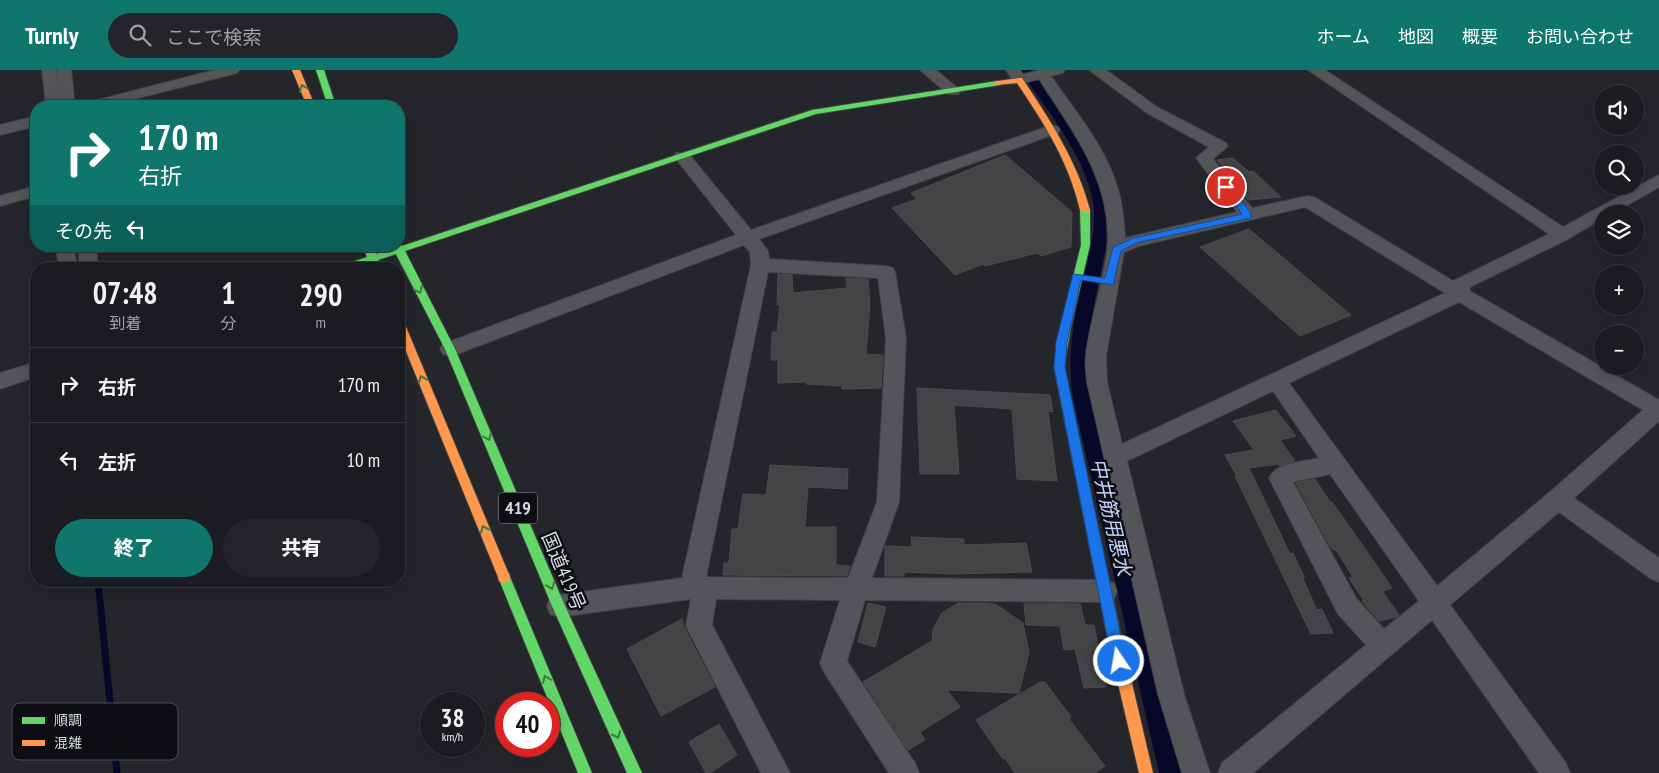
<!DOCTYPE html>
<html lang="ja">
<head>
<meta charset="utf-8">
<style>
  :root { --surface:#1b1c21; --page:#24252a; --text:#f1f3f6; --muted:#a0a1a5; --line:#393a3f; --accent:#0f766e }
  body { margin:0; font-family:"PT Sans Narrow","Noto Sans JP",sans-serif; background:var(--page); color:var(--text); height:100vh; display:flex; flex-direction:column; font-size:19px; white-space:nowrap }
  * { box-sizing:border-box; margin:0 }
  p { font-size:16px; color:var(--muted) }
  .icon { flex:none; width:28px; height:28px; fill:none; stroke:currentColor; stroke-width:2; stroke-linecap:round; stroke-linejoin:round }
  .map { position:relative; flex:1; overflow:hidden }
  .side { position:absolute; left:30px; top:192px; width:375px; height:325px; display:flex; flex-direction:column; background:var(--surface); border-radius:20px; box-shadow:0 2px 12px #0003,0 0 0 1px var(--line) }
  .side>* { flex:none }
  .hud { position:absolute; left:30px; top:30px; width:375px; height:152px; border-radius:20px; box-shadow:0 2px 12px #0003,0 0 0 1px var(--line); background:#0f766e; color:#fff; overflow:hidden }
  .tools { position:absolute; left:1594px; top:15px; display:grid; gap:10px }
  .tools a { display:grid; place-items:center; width:50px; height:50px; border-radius:50%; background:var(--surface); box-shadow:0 2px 12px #0003,0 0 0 1px var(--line); font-size:25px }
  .speed { position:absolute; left:420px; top:622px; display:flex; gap:10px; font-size:25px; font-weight:700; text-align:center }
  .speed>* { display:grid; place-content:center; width:65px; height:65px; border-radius:50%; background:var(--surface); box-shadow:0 2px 12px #0003,0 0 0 1px var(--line); line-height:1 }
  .speed small { font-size:12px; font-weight:400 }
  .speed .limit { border:8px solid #d22; background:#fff; color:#111 }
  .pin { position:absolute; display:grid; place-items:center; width:42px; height:42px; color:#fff; margin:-21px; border:2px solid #fff; border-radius:50%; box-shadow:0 1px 5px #0007 }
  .me { position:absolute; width:55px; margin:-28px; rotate:348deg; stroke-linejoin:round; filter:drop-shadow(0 0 4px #0008) }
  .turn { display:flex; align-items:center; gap:18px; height:105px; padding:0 25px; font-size:22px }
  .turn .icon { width:65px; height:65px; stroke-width:2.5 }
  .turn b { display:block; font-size:35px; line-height:42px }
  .then { display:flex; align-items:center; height:48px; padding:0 25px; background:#0003; gap:10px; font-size:19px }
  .eta { display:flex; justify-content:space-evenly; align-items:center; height:85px; text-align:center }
  .eta b { font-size:30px; font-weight:800; line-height:35px }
  .primary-button { display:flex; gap:10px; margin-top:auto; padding:10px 25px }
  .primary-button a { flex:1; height:58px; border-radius:30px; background:var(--accent); color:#fff; font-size:20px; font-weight:800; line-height:58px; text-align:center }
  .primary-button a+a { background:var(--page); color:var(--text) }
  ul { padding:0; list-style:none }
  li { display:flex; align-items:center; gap:15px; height:75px; padding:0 25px; border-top:1px solid var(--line) }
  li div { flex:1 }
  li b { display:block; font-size:19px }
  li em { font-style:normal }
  header { display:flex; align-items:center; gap:30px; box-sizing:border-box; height:70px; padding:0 25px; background:var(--accent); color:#fff }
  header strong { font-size:24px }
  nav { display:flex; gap:28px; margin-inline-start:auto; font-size:18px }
  .search { width:350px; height:45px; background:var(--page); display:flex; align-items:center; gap:12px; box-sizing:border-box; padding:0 18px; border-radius:28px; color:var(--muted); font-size:19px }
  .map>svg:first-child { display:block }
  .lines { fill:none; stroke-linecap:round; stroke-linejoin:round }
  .stream { stroke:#060729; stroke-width:7 }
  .canal { fill:#060729; fill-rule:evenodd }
  .building { fill:#444346; stroke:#4c4b4d }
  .street-casing { stroke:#3f4145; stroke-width:2 }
  .fast-casing { stroke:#3f4145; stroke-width:2 }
  .slow-casing { stroke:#3f4145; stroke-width:2 }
  .street { fill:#545559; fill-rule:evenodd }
  .fast { fill:#63d668; fill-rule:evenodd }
  .slow { fill:#ff974d; fill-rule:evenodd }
  .oneway { stroke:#3c7c42 }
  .route { fill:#1a73e8; stroke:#114b97 }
  .labels { text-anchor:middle; stroke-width:5; stroke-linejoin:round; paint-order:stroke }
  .shield { fill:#0c0e13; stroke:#9c9ea5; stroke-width:1 }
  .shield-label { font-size:18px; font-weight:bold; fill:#d9dce3 }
  .street-label { font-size:19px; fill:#d9dce3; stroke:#0c0e13 }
  .water-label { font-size:20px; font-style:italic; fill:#c2d2fe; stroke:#0c0e13 }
  .key { fill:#0c0e13; stroke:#4a4c51; stroke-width:1 }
  .key-label { font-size:14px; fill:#d9dce3 }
</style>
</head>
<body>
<header>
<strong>Turnly</strong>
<div class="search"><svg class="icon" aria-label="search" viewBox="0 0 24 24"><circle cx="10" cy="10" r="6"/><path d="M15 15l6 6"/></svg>ここで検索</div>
<nav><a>ホーム</a><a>地図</a><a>概要</a><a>お問い合わせ</a></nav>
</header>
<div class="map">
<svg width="1659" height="703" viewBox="0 0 1659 703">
  <rect width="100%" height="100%" fill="#24262c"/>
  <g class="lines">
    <path class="stream" d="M98 511 117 703"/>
    <path class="canal" d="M1020 0H1032C1060 40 1107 93 1110 143 1111 166 1103 188 1099 210 1092 244 1086 277 1089 312L1183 703H1159L1073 328C1067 288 1073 250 1082 211 1088 186 1098 159 1093 132 1084 83 1047 41 1020 0Z"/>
  </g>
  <g class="building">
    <path d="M1005 85 1072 142 1071 177 1041 186 1037 183 985 196 983 194 955 205 892 138 917 129 911 123Z"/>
    <path d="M1233 88 1249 102 1253 101 1281 127 1248 130 1217 90Z"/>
    <path d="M1249 159 1351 245 1300 266 1200 177Z"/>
    <path d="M778 204 792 205 793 223 847 218 846 208 868 209 870 234 866 284 883 285 881 318 842 319V316L806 314V312L778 313V290H771L772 262H777L780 235H777Z"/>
    <path d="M917 318 1050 325 1053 342 1048 341 1057 411 1017 409 1012 339 954 335 959 404H920Z"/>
    <path d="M1276 340 1296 366 1280 370 1295 391 1280 396 1279 394 1249 398 1290 484 1293 483 1304 507H1302L1317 540 1322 539 1333 563 1311 564 1235 406H1237L1225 385 1254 380 1233 351Z"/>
    <path d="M770 395 848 399 847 419 808 417 805 457H836V495L850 496 847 506 723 505 724 493H729L732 459H738L743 424 766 425Z"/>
    <path d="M1315 409 1330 432H1332L1366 480 1392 518 1382 521 1399 545 1396 547 1379 551 1362 531H1364L1349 508 1353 507 1336 480H1333L1328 473 1296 413Z"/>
    <path d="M911 467 964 469V475L1026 473 1032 502 951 504 904 502V506H885V476L912 477Z"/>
    <path d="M868 533 886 537 875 577 858 572Z"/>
    <path d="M958 533H988L997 535 1023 553 1029 582 1019 623 947 620 960 637 920 662 925 670 908 680 863 612 932 571 933 559 942 543Z"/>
    <path d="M1024 533 1080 534 1085 555H1094L1106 617 1084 618 1075 579 1064 580 1060 556 1026 555Z"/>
    <path d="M682 549 684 557 715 617 661 646 627 579Z"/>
    <path d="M1040 612H1045L1071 647 1069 649 1105 696 1095 703H1015L1005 688 1003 689 976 650Z"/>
    <path d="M719 654 737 685 710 703H706L689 672Z"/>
  </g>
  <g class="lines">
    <g class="street-casing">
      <g id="street">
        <path d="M42 0H56L59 20 57 0H71L75 36H46Z"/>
        <path d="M215 0H239L237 3 107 36H82L85 33Z"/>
        <path d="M920 0H936L961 21 958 24H948Z"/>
        <path d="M1006 0H1020L1023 4 1041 0H1065L1063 3 1051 6C1075 41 1106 77 1118 119 1123 135 1124 152 1125 168L1237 142 1196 88 1209 77 1147 43 1089 0H1106L1157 37 1226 73 1228 76 1213 89 1252 138 1308 126 1314 127 1453 211 1549 164 1308 0H1325L1563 157 1659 105V117L1612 144H1602V149L1568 169 1470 217V221L1659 330V351L1574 428 1659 488V512L1650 508 1559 442 1450 535 1566 693 1570 703H1539L1432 550 1253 703H1218L1222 693 1366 575 1338 544 1269 408C1277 392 1303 392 1319 388L1273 321 1127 391 1184 624 1210 703H1182L1158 624 1087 312C1086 303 1085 294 1086 285 1090 250 1103 215 1107 180 1114 113 1073 62 1039 9L1019 14 1014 13ZM1305 137 1445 223 1122 374 1107 312 1106 286 1124 182 1139 176ZM1459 232 1643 340 1550 422 1437 516 1289 313ZM1330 404 1419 531 1384 559 1356 528 1293 412Z"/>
        <path d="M36 46V56L0 65V55Z"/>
        <path d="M1052 55 1058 57 1060 60 1058 63 759 169 768 181 769 189 886 196 893 198 895 202 906 268 899 432 872 508 1105 510 1114 513 1117 521 1114 529 1105 532 865 530 847 591 915 693 919 703H889L824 602 820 593 840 530 716 529 712 555 790 703H761L686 556 691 529 559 547 550 544 547 536 550 528 559 525 682 508 751 195 750 182 744 175 457 284 450 286 443 284 440 279 443 274 736 165 676 89 674 86 676 83H688L751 160ZM768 202 878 208 886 268 877 432 848 508 706 507Z"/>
        <path d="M36 116V126L0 136V126Z"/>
        <path d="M56 176H74L77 199H59Z"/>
        <path d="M78 176H96L98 199H80Z"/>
        <path d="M36 292V307L0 319V303Z"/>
      </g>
    </g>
    <g class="fast-casing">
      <g id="fast">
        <path d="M316 0H324L336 36H328Z"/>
        <path d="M997 11 1001 13 1000 15 816 44 405 181 455 279 565 536 642 703H627L552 536 445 279 396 184 378 190 382 199H372L370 193 352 199H336L338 197 367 187 363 176H373L376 184 393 178 392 176H399V173L402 176 812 40Z"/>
        <path d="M1085 137 1090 140V175L1071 256 1064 297 1123 575 1121 579 1116 581 1111 579 1109 575 1054 297 1061 256 1081 175 1080 140Z"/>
        <path d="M504 501 509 503 510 507 592 703H578L498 507 499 503Z"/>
      </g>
    </g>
    <g class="slow-casing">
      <g id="slow">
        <path d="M292 0H300L315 36H307Z"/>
        <path d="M1019 8H1022C1050 50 1077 91 1090 140L1088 142H1082L1080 140C1069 92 1044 53 1017 13L997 15 993 13 997 11Z"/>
        <path d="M399 248 404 252 510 507 509 511 504 513 499 511 498 507 399 264Z"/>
        <path d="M1116 569 1121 571 1123 575 1153 703H1139L1109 575 1111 571Z"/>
      </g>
    </g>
    <use href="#street" class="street"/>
    <use href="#fast" class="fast"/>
    <use href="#slow" class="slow"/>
  </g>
  <defs><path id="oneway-chevron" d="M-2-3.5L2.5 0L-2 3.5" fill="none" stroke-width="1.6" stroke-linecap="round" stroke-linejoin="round" transform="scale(1.25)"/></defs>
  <g class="oneway">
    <use href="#oneway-chevron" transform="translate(303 18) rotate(-112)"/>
    <use href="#oneway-chevron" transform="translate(419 220) rotate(63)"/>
    <use href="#oneway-chevron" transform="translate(422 309) rotate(-112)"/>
    <use href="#oneway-chevron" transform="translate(488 367) rotate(67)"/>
    <use href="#oneway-chevron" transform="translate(484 459) rotate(-112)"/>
    <use href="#oneway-chevron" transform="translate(551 516) rotate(67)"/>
    <use href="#oneway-chevron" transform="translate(546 609) rotate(-112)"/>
    <use href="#oneway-chevron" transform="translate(617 665) rotate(66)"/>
  </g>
  <path class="route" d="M1226 114 1229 115 1251 143V148L1136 173 1121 181 1113 215 1081 210 1067 272 1065 297 1126 591 1124 596 1119 598 1114 596 1112 591 1054 297 1056 272 1073 204 1105 208 1113 177 1134 168 1242 144 1222 117Z"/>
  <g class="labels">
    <rect class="shield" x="499" y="422.5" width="38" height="31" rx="4"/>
    <g class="shield-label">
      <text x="518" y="444">419</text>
    </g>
    <g class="street-label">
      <text transform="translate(564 501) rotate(67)" y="7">国道419号</text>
    </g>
    <g class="water-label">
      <text transform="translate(1111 447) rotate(77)" y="7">中井筋用悪水</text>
    </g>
  </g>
  <rect x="12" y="633" width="166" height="57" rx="8" class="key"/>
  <rect x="22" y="647" width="23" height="7" fill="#63d668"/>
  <rect x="22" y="670" width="23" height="6" fill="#ff974d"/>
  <g class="key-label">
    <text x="54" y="655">順調</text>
    <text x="54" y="678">混雑</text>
  </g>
</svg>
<div class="tools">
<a><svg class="icon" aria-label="sound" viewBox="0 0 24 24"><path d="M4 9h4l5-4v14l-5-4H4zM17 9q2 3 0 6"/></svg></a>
<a><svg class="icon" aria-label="search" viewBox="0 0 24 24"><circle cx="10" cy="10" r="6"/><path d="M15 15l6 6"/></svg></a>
<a><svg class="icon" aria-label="layers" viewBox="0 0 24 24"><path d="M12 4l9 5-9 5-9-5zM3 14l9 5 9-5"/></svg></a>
<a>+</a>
<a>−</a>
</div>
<div class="speed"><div>38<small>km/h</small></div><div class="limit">40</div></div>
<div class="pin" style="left:1226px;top:117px;background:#d93025"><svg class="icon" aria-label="arrive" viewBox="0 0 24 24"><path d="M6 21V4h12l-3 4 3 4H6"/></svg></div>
<svg class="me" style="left:1119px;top:591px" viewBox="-20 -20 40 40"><circle r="17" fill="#1a73e8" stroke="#fff" stroke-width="3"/><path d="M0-11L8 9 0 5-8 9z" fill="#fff"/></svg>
<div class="hud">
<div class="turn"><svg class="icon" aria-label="right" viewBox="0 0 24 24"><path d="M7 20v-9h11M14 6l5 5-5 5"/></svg><div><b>170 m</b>右折</div></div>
<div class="then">その先<svg class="icon" aria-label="left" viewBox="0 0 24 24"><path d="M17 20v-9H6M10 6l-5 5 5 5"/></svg></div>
</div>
<section class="side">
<div class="eta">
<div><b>07:48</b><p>到着</p></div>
<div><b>1</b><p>分</p></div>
<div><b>290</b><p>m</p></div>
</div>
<ul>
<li><svg class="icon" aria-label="right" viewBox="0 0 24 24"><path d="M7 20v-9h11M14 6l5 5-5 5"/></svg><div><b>右折</b></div><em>170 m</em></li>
<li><svg class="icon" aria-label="left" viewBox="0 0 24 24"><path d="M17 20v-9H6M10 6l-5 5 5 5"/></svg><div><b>左折</b></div><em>10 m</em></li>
</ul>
<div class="primary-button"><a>終了</a><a>共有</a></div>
</section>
</div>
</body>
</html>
